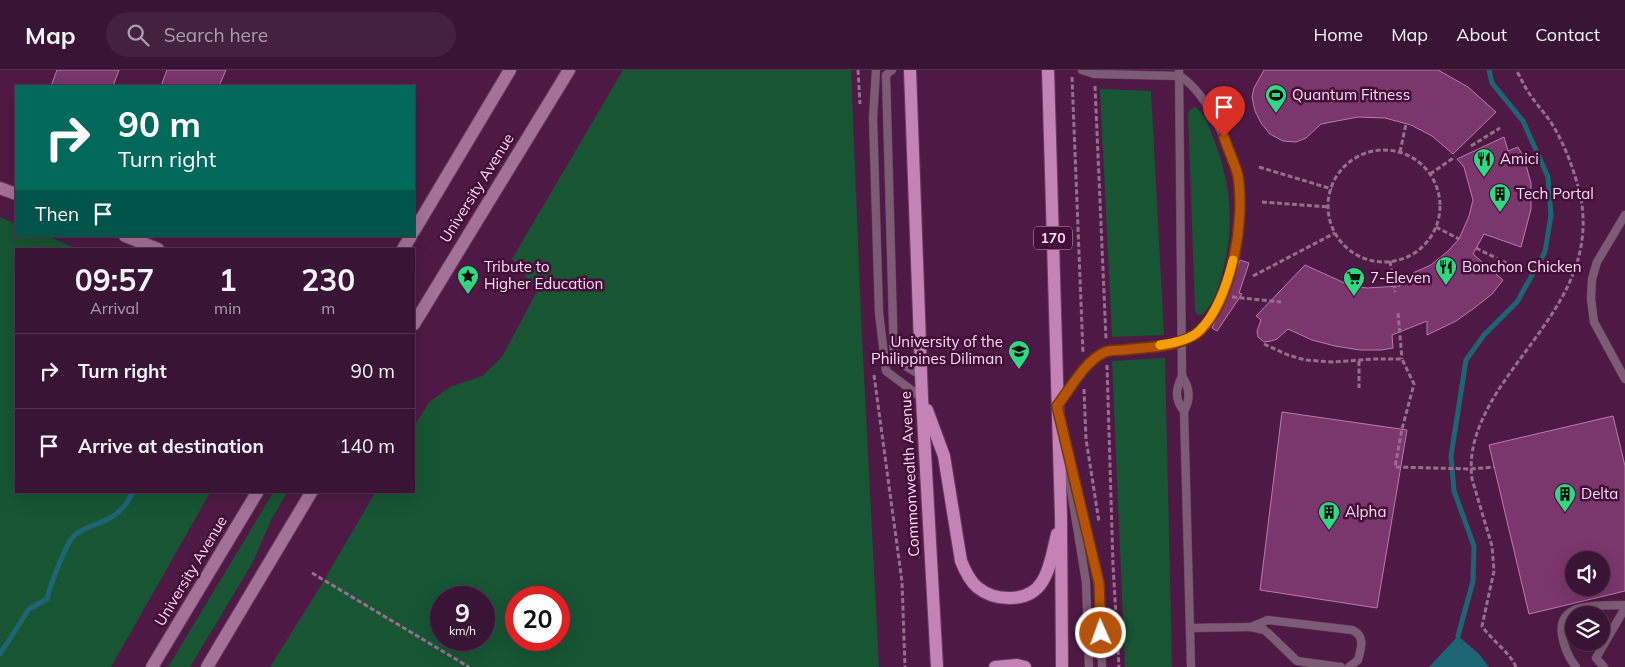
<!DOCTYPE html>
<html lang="en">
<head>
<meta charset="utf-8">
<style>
  :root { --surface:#3a1434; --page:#452140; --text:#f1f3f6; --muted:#ab9eac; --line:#54334f }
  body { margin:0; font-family:Mulish,sans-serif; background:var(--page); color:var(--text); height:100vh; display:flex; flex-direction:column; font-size:19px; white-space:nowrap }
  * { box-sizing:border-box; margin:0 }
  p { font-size:16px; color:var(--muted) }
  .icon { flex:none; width:28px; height:28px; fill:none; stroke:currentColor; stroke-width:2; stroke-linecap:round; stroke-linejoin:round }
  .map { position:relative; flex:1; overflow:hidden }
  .drawer { position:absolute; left:15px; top:178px; width:400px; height:245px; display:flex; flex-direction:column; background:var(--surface); border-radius:0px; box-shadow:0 5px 20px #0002,0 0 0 1px var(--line) }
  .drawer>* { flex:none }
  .hud { position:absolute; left:15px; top:15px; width:400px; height:152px; border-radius:0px; box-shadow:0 5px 20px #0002,0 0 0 1px var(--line); background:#00695c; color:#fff; overflow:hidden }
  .fabs { position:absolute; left:1565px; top:481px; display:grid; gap:10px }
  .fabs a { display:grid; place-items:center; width:45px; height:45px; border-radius:50%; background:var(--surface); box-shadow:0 5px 20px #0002,0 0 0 1px var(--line); font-size:25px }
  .speed { position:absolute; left:430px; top:516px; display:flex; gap:10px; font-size:25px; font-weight:700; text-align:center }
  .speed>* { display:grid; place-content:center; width:65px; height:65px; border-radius:50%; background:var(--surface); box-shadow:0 5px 20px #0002,0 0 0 1px var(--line); line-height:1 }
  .speed small { font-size:12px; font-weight:400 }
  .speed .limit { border:8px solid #d22; background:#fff; color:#111 }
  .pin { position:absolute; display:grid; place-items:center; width:42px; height:42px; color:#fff; margin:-51px -21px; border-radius:50% 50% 50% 0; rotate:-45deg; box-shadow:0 0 5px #0007 }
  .pin .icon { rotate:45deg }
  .me { position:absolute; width:55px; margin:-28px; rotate:358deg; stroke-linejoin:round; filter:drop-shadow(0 0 4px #0008) }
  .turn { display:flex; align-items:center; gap:18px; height:105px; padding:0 20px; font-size:22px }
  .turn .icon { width:65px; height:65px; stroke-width:2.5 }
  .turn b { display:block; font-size:35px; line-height:42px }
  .then { display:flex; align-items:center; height:48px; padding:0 20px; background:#0003; gap:10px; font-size:19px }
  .eta { display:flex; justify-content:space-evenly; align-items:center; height:85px; text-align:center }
  .eta b { font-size:30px; font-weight:700; line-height:35px }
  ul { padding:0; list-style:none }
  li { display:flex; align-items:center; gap:15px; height:75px; padding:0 20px; border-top:1px solid var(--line) }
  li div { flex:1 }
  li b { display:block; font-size:19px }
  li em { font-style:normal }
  header { display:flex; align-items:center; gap:30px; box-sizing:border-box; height:70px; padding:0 25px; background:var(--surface); border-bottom:1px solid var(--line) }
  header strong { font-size:24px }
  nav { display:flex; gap:28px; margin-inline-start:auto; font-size:18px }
  .search { width:350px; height:45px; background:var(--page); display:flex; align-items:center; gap:12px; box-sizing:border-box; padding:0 18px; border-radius:28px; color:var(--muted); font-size:19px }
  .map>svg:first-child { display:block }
  .green { fill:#175533; fill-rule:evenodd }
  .water { fill:#1e6574 }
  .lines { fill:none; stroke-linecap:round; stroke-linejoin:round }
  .stream { stroke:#1e6574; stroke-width:5 }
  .building { fill:#7a366d; stroke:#b87cab; fill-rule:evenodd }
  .lane-casing { stroke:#6a3961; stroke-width:9 }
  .secondary-casing { stroke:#6a3961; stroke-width:14 }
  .primary-casing { stroke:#6a3961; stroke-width:14 }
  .path { stroke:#996d90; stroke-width:3; stroke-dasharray:5 2.5; stroke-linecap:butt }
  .lane { stroke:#7b5c74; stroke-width:8 }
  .secondary { stroke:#a47299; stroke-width:12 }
  .primary { stroke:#c383b5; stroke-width:12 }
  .route-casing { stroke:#753606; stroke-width:12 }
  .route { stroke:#b45309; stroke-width:9 }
  .slow { stroke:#f59e0b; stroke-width:9 }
  .labels { text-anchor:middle; stroke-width:5; stroke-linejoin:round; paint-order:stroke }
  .shield { fill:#430f3a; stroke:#c49ebc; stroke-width:1 }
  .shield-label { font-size:14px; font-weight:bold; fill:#fcdbf3 }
  .poi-label { font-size:15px; fill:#fcdbf3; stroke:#430f3a; text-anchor:start }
  .street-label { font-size:15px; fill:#fcdbf3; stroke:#430f3a }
</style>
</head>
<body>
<header>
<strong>Map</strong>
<div class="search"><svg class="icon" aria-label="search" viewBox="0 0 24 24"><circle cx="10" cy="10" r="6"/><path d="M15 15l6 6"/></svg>Search here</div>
<nav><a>Home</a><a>Map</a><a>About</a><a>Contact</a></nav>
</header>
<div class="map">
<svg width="1625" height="597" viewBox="0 0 1625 597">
  <rect width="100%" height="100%" fill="#4e1a45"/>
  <g class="green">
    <path d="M623 0H851L861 247 879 597H270L320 517 376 421H414V357L429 332 450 317 482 306 502 287 537 221 512 189ZM441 528H484V570H441ZM516 528H559V570H516Z"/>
    <path d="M1100 19 1151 21 1164 265 1112 267Z"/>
    <path d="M1195 37C1205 44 1210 59 1214 70 1232 115 1235 161 1221 208 1218 221 1212 236 1202 245H1198L1195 241 1188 43 1191 39Z"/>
    <path d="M0 147 16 154V166H47L78 179H16V421H211L111 597H0Z"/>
    <path d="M1165 288 1172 597H1125L1112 291Z"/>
    <path d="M274 421H288L272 448 253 492 190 597H168Z"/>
  </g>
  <path class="water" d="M1458 566 1479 584 1489 597H1429Z"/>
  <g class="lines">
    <g class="stream">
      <path d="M1458 566 1473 511 1474 476 1454 421 1451 386 1466 290 1484 265 1517 232 1545 182 1551 145 1548 107 1523 51 1492 13 1489 0"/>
      <path d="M0 584 29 539 47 529C50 516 65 475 74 466 84 456 96 456 108 449 120 443 128 434 133 421"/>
    </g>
  </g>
  <g class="building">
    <path d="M57 0H119L113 16H51Z"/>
    <path d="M167 0H226L219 16H161Z"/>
    <path d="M1264 0H1438L1468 17 1496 42 1453 84 1432 66 1411 55 1385 48 1358 47 1321 54 1306 68 1296 72 1283 71 1270 64 1261 53 1255 41 1252 27 1254 18Z"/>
    <path d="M1504 67 1508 81 1518 77 1524 88 1531 113V139L1521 177 1484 164 1473 184 1503 210 1492 224 1473 239 1456 251 1427 265V251L1392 265 1393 278 1381 280H1360L1335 276 1312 270 1288 259 1277 269 1271 271 1264 272 1258 267 1257 261 1261 250 1256 246 1305 195 1349 215 1367 218 1400 216 1399 209 1431 195 1448 181 1459 169 1469 146 1473 130 1464 97 1457 89Z"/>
    <path d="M1240 190 1249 193 1239 223 1242 224 1217 261 1212 258 1229 222Z"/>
    <path d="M1282 342 1407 360 1377 538 1260 520Z"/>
    <path d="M1613 346 1625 396V521L1529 544 1489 375ZM1574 490H1601V518H1574Z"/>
  </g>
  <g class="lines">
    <g class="lane-casing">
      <g id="lane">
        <path d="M876 0 873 48 879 243 886 301 922 328"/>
        <path d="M892 0 886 5 894 289 922 306"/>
        <path d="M1179 0 1182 306C1176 319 1174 329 1184 341"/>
        <path d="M1625 145 1597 192 1592 209 1591 229 1594 252 1625 309"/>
        <path d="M1182 306C1190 318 1191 329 1184 341L1191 597"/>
        <path d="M1059 334C1070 319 1088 288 1107 281 1112 280 1120 280 1126 279 1150 277 1178 277 1198 262 1207 256 1212 243 1217 234 1237 197 1246 147 1238 105 1234 88 1225 69 1217 53 1208 35 1197 17 1180 6L1094 4 1082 0"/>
        <path d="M1064 377 1086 512 1089 597"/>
        <path d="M1072 396 1099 513 1102 597"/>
        <path d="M1190 558 1251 557"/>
        <path d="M1341 597 1297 591 1268 563 1264 560 1251 557 1268 550 1352 560C1366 566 1361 578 1358 590L1349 597"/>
        <path d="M1576 597C1568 587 1564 577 1562 565 1557 530 1602 536 1625 535"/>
        <path d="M1604 597 1596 588 1625 538"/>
      </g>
    </g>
    <g class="secondary-casing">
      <g id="secondary">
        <path d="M0 118 16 124"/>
        <path d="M414 161 510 0"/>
        <path d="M125 166 158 179"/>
        <path d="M403 179 411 166"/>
        <path d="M414 254 569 0"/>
        <path d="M152 597 258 421"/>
        <path d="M207 597 312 421"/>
      </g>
    </g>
    <g class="primary-casing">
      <g id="primary">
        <path d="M910 0 922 328 937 597"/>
        <path d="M1048 0 1061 447 1062 597"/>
        <path d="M927 340 944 386 961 491C965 501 969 510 977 517 995 532 1029 533 1042 512 1051 498 1053 479 1057 464"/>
        <path d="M995 597 1017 595 1025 597"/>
      </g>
    </g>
    <g class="path">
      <path d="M858 0 860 34"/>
      <path d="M1072 7 1083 283"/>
      <path d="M1095 16 1106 269"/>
      <path d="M1471 76 1500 58"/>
      <circle cx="1384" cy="136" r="56"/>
      <path d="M1400 82 1406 54"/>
      <path d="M1259 97 1332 119"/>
      <path d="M1430 104 1455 87"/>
      <path d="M1262 132 1329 137"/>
      <path d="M1436 157 1459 169"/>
      <path d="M1476 178 1508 194"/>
      <path d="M1390 191 1395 222"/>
      <path d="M1253 206 1335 163"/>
      <path d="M1232 227 1281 232"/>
      <path d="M1398 243 1402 289"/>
      <path d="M1264 274 1288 285 1305 290 1333 292 1374 289H1402L1414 314 1402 359 1395 397 1470 399 1494 397"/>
      <path d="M1359 291V318"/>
      <path d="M1107 295 1113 495 1119 597"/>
      <path d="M874 305 902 512 905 597"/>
      <path d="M1084 319 1086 369 1099 452"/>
      <path d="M414 330 415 331"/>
      <path d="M312 503 469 597"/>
      <path d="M1516 597C1509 581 1492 571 1482 556L1494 501 1492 476 1472 409C1468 379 1479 353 1494 327 1534 262 1598 209 1580 124 1574 100 1565 75 1552 54 1545 43 1536 34 1529 23 1524 16 1521 8 1516 0"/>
    </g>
    <use href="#lane" class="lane"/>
    <use href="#secondary" class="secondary"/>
    <use href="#primary" class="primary"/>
  </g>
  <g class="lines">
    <g class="route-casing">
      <path id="route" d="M1101 563 1099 513 1057 336C1071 318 1084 292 1105 282 1110 280 1118 280 1124 280 1143 277 1166 278 1184 270 1189 268 1196 265 1200 261 1233 229 1245 149 1238 106 1235 93 1228 80 1224 67"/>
    </g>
    <use href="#route" class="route"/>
    <path class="slow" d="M1160 275C1173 273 1191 270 1200 260 1218 242 1227 214 1233 190"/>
  </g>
  <defs>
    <g id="stadium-pin" transform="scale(1.125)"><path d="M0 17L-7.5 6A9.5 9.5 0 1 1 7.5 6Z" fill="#31d882" stroke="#430f3a"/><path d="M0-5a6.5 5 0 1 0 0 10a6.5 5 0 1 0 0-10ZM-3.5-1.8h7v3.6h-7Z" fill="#111"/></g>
    <g id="restaurant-pin" transform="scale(1.125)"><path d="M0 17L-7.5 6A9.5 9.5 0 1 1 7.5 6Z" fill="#31d882" stroke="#430f3a"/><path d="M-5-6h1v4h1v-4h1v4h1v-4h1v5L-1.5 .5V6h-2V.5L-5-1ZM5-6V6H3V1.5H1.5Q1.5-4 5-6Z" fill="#111"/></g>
    <g id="building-pin" transform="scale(1.125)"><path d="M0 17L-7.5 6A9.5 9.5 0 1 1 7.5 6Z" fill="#31d882" stroke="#430f3a"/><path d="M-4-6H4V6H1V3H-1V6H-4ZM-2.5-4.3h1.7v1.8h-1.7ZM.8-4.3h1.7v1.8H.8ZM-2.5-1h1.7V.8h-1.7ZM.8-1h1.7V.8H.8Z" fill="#111"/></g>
    <g id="sight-pin" transform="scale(1.125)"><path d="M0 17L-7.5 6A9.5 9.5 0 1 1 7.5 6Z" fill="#31d882" stroke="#430f3a"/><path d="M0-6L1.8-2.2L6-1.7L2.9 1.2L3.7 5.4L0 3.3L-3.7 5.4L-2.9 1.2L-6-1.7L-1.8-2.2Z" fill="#111"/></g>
    <g id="supermarket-pin" transform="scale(1.125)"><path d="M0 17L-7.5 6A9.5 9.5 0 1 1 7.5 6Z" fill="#31d882" stroke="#430f3a"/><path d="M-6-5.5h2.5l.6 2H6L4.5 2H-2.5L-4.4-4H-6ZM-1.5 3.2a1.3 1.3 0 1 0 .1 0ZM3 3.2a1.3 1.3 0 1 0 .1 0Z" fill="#111"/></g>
    <g id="university-pin" transform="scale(1.125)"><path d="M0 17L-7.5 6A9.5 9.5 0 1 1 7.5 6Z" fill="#31d882" stroke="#430f3a"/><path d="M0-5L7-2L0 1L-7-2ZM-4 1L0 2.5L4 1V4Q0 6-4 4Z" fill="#111"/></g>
  </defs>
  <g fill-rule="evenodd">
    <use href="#stadium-pin" x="1276" y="25"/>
    <use href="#restaurant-pin" x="1484" y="89"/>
    <use href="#building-pin" x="1500" y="124"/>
    <use href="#restaurant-pin" x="1446" y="197"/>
    <use href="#sight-pin" x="468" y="206"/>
    <use href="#supermarket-pin" x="1354" y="208"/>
    <use href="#university-pin" x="1019" y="281"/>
    <use href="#building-pin" x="1565" y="424"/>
    <use href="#building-pin" x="1329" y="442"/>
  </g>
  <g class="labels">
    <rect class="shield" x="1034" y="156.5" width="38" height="23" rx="4"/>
    <g class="shield-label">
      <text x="1053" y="173">170</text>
    </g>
    <g class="poi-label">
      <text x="1292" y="30">Quantum Fitness</text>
      <text x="1500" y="94">Amici</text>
      <text x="1516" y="129">Tech Portal</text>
      <text x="484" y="202">Tribute to<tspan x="484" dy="17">Higher Education</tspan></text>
      <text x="1462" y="202">Bonchon Chicken</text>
      <text x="1370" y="213">7-Eleven</text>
      <text x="1003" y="277" text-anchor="end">University of the<tspan x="1003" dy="17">Philippines Diliman</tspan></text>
      <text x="1581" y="429">Delta</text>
      <text x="1345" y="447">Alpha</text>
    </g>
    <g class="street-label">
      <text transform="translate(477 118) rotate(-58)" y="5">University Avenue</text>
      <text transform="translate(910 404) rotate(-93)" y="5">Commonwealth Avenue</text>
      <text transform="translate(191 501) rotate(-59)" y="5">University Avenue</text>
    </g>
  </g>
</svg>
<div class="fabs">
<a><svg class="icon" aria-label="sound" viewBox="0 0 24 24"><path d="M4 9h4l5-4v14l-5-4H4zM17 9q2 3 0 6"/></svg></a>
<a><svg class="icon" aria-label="layers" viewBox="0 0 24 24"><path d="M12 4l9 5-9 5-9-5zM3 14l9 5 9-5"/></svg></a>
</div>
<div class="speed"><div>9<small>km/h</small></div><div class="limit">20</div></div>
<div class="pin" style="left:1224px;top:67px;background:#d93025"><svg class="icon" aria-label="arrive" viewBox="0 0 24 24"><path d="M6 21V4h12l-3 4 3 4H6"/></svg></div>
<svg class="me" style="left:1101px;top:563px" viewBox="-20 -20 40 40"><circle r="17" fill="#b45309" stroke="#fff" stroke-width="3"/><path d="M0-11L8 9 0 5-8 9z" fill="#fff"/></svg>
<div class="hud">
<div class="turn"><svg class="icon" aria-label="right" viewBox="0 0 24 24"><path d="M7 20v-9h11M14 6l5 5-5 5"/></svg><div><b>90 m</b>Turn right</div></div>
<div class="then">Then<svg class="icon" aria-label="arrive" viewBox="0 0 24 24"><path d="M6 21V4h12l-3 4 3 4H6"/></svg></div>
</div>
<section class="drawer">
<div class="eta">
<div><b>09:57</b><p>Arrival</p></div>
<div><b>1</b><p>min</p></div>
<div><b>230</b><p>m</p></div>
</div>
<ul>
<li><svg class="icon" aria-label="right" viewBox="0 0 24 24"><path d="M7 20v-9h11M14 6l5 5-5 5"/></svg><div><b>Turn right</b></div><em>90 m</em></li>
<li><svg class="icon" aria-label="arrive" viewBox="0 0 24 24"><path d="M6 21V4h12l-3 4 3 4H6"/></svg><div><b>Arrive at destination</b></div><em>140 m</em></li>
</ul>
</section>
</div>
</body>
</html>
